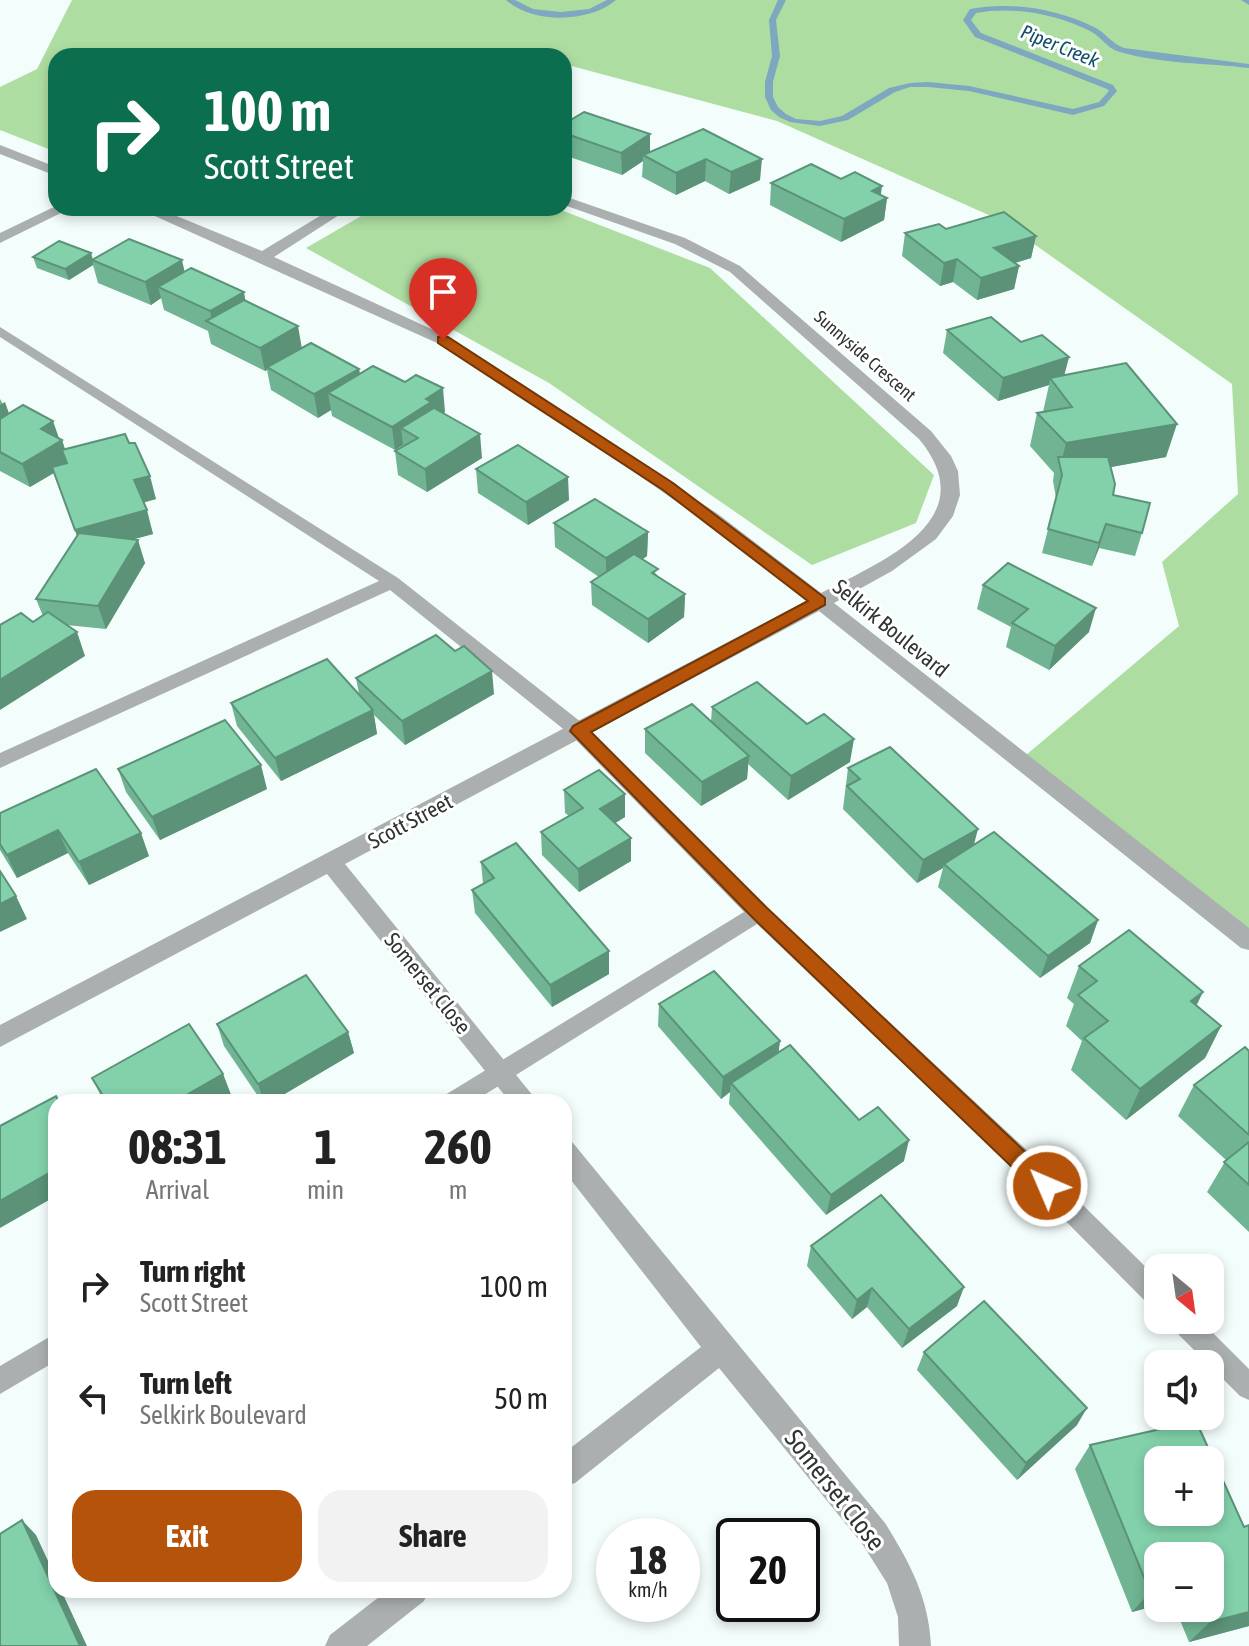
<!DOCTYPE html>
<html lang="en">
<head>
<meta charset="utf-8">
<style>
  :root { --surface:#fff; --page:#f2f2f2; --text:#222; --muted:#767676; --accent:#b45309 }
  body { margin:0; font-family:"Asap Condensed",sans-serif; background:var(--page); color:var(--text); height:100vh; display:flex; flex-direction:column; font-size:30px; white-space:nowrap }
  * { box-sizing:border-box; margin:0 }
  p { font-size:26px; color:var(--muted) }
  .icon { flex:none; width:44px; height:44px; fill:none; stroke:currentColor; stroke-width:2; stroke-linecap:round; stroke-linejoin:round }
  .map { position:relative; flex:1; overflow:hidden }
  .panel { position:absolute; left:48px; top:1094px; width:524px; height:504px; display:flex; flex-direction:column; background:var(--surface); border-radius:24px; box-shadow:0 4px 12px #0003 }
  .panel>* { flex:none }
  .banner { position:absolute; left:48px; top:48px; width:524px; height:168px; border-radius:24px; box-shadow:0 4px 12px #0003; background:#0b6e4f; color:#fff; overflow:hidden }
  .needle { width:52px; rotate:151deg }
  .tools { position:absolute; left:1144px; top:1254px; display:grid; gap:16px }
  .tools a { display:grid; place-items:center; width:80px; height:80px; border-radius:16px; background:var(--surface); box-shadow:0 4px 12px #0003; font-size:40px }
  .speed { position:absolute; left:596px; top:1518px; display:flex; gap:16px; font-size:40px; font-weight:700; text-align:center }
  .speed>* { display:grid; place-content:center; width:104px; height:104px; border-radius:50%; background:var(--surface); box-shadow:0 4px 12px #0003; line-height:1 }
  .speed small { font-size:20px; font-weight:400 }
  .speed .limit { border:4px solid #111; border-radius:12px; background:#fff; color:#111 }
  .pin { position:absolute; display:grid; place-items:center; width:68px; height:68px; color:#fff; margin:-82px -34px; border-radius:50% 50% 50% 0; rotate:-45deg; box-shadow:0 0 8px #0007 }
  .pin .icon { rotate:45deg }
  .me { position:absolute; width:88px; margin:-44px; rotate:315deg; stroke-linejoin:round; filter:drop-shadow(0 0 6px #0008) }
  .turn { display:flex; align-items:center; gap:28px; height:168px; padding:0 24px; font-size:36px }
  .turn .icon { width:104px; height:104px; stroke-width:2.5 }
  .turn b { display:block; font-size:56px; line-height:68px }
  .eta { display:flex; justify-content:space-evenly; align-items:center; height:136px; text-align:center }
  .eta b { font-size:48px; font-weight:700; line-height:56px }
  .action { display:flex; gap:16px; margin-top:auto; padding:16px 24px }
  .action a { flex:1; height:92px; border-radius:24px; background:var(--accent); color:#fff; font-size:32px; font-weight:700; line-height:92px; text-align:center }
  .action a+a { background:var(--page); color:var(--text) }
  ul { padding:0; list-style:none }
  li { display:flex; align-items:center; gap:24px; height:112px; padding:0 24px }
  li div { flex:1 }
  li b { display:block; font-size:30px }
  li em { font-style:normal }
  .map>svg:first-child { display:block }
  .green { fill:#aedda1 }
  .lines { fill:none; stroke-linecap:round; stroke-linejoin:round }
  .stream { fill:#7da8bf; fill-rule:evenodd }
  .service { fill:#abafb0; fill-rule:evenodd }
  .minor { fill:#abafb0; fill-rule:evenodd }
  .wall { fill:#70b493 }
  .shaded-wall { fill:#5b9278 }
  .building { fill:#82d1ab; stroke:#5b9278; stroke-width:2; fill-rule:evenodd }
  .route { fill:#b45309; stroke:#753606; stroke-width:2 }
  .labels { text-anchor:middle; stroke-width:6; stroke-linejoin:round; paint-order:stroke }
  .far-street-label { font-size:18px; fill:#303434; stroke:#fff }
  .far-water-label { font-size:20px; font-style:italic; fill:#114f6a; stroke:#fff }
  .street-label { font-size:22px; fill:#303434; stroke:#fff }
  .near-street-label { font-size:26px; fill:#303434; stroke:#fff }
</style>
</head>
<body>
<div class="map">
<svg width="1249" height="1646" viewBox="0 0 1249 1646">
  <rect width="100%" height="100%" fill="#f3fdfb"/>
  <g class="green">
    <path d="M72 0H1249V941L1019 761 1179 626 1162 562 1238 494 1232 384 1000 220 777 121 564 64V56H56V152L0 130V87L37 69Z"/>
    <path d="M375 208H556L710 268 934 475 916 523 812 565 549 383 306 248Z"/>
  </g>
  <g class="lines">
    <g class="stream">
      <path d="M506 0H515L533 9 561 12 589 9 607 0H616C589 23 533 24 506 0Z"/>
      <path d="M778 0H786L776 20 780 56 773 82V97L778 107 786 114 796 119 820 121 842 116 889 88 910 83 928 82 969 86 1073 109 1099 102 1109 91 1107 89 975 37 963 20 970 9C1012 1 1056 9 1094 27 1106 33 1111 43 1124 48L1249 64V68C1207 63 1161 64 1120 52 1106 48 1102 37 1090 31 1055 14 1014 6 976 13L971 20 981 33 1113 85 1117 91 1104 106 1073 115 969 91 928 87H910L895 92 848 120 820 126 790 122 779 117 771 110 765 97V82L772 56 769 20Z"/>
      <path d="M1241 0H1249V5Z"/>
    </g>
    <g class="service">
      <path d="M0 327 398 578 586 726 766 907 1032 1155 1158 1279V1308L1149 1305 1016 1171 757 924 473 1102H441L445 1095 744 912 572 736 390 590 0 768V753L379 581 0 337Z"/>
      <path d="M1169 1320H1200L1249 1369V1400L1240 1396 1173 1329Z"/>
      <path d="M56 1333V1361L0 1394V1366Z"/>
    </g>
    <g class="minor">
      <path d="M0 145 56 167V176L0 154Z"/>
      <path d="M564 196 685 238 740 266 931 431 951 456 958 471 960 495 953 516 936 539 892 571 834 603 1249 928V950L1241 948 819 611 345 864 538 1102H510L327 874 0 1047V1025L806 601 706 522 621 463 437 343 137 208H157L262 251 333 208H350L274 257 449 337 718 514 821 593C882 561 986 520 919 439L730 272 675 244 564 205Z"/>
      <path d="M56 206 71 208 0 243V233Z"/>
      <path d="M564 1139 573 1143 885 1523C910 1563 929 1598 931 1646H899L898 1617 887 1583 863 1545 719 1368 575 1483 564 1487V1453L701 1347 564 1171Z"/>
      <path d="M388 1590H429L424 1601 367 1646H325L330 1635Z"/>
    </g>
  </g>
  <g class="wall">
    <path d="M564 124 650 152 703 129 760 180 729 194 705 181 676 195 642 177 643 161 622 175 564 155Z"/>
    <path d="M841 179 887 198 884 220 841 242 770 205 771 183Z"/>
    <path d="M905 233 1036 236 1031 258 1015 263 1019 266 1014 289 977 300 953 282 940 286 902 256Z"/>
    <path d="M91 253 93 259 185 272 245 301 301 348 359 369 360 374 445 412 443 413 482 458 427 492 398 475 395 451 403 447V445L395 450 332 416 331 410 318 418 271 390 267 370 265 371 211 344 208 331 164 310 161 298 151 305 98 283 93 265 69 280 37 268 33 257Z"/>
    <path d="M947 330 1021 342 1069 357 1064 375 1166 457 1111 467 1113 495 1142 533 1135 556 1099 548 1092 566 1042 553 1056 498 1053 481 1054 473 1030 446 1037 413 1043 412 1049 385 998 401 943 353Z"/>
    <path d="M0 399 9 414 62 440 65 449 156 499 143 503 153 534 134 539 145 563 106 629 66 625 85 656 33 622 43 616 36 599 77 536 54 473 30 487 0 471Z"/>
    <path d="M476 469 569 500 528 525 478 493Z"/>
    <path d="M554 523 648 532 647 556 643 559 658 576 685 594 684 617 648 643 592 605 591 582 599 577 555 547Z"/>
    <path d="M983 585 1089 632 1049 670 1006 647 1011 627 977 609Z"/>
    <path d="M356 678 494 694 405 745 374 715 377 734 281 781 237 726 231 703 359 694Z"/>
    <path d="M712 707 850 762 788 800 748 764 747 779 701 806 645 753V729L711 722Z"/>
    <path d="M848 768 1098 920 1090 943 1040 978 938 887 943 868 917 883 843 809Z"/>
    <path d="M118 769 267 789 160 840 126 792Z"/>
    <path d="M564 790 625 817 615 823 631 861 579 892 542 855 541 832 569 816 565 813Z"/>
    <path d="M0 813 149 856 89 885 68 853 17 878 0 850Z"/>
    <path d="M481 862 609 951V974L552 1007 475 913 472 890 483 884Z"/>
    <path d="M1079 966 1196 1006 1221 1026 1205 1058 1126 1120 1071 1070 1082 1041 1066 1026 1074 1004 1067 998Z"/>
    <path d="M659 1004 780 1041 778 1053 859 1120 904 1161 826 1215 729 1104 730 1092 721 1099 658 1026Z"/>
    <path d="M217 1024 348 1032 354 1053 271 1102H262L224 1046Z"/>
    <path d="M1249 1051V1232L1207 1192 1226 1160 1178 1116 1194 1085Z"/>
    <path d="M223 1074 231 1095 219 1102H104L92 1078Z"/>
    <path d="M811 1246 957 1306 902 1348 867 1307 852 1319 807 1266Z"/>
    <path d="M924 1352 1077 1425 1017 1480 917 1370Z"/>
    <path d="M1090 1445 1244 1527 1249 1626 1189 1642 1175 1608H1210V1556H1158V1605L1132 1612 1075 1469Z"/>
  </g>
  <g class="shaded-wall">
    <path d="M650 134V156L643 155V161L622 175 621 153Z"/>
    <path d="M706 159 705 181 676 195V173Z"/>
    <path d="M762 159 760 180 729 194 731 172Z"/>
    <path d="M882 186 880 201 887 198 884 220 841 242 844 219 872 191Z"/>
    <path d="M1036 236 1031 258 990 270 994 248Z"/>
    <path d="M91 253 93 265 69 280 65 269Z"/>
    <path d="M957 259 953 282 940 286 944 263Z"/>
    <path d="M182 260 187 282 158 287 161 298 151 305 145 282Z"/>
    <path d="M1019 266 1014 289 977 300 981 278Z"/>
    <path d="M244 292 248 315 213 324 210 311Z"/>
    <path d="M298 326 302 349 267 367V370L265 371 260 348Z"/>
    <path d="M1069 357 1063 380 1050 378 1049 385 998 401 1003 378Z"/>
    <path d="M359 369 362 392 328 393 331 410 318 418 314 394Z"/>
    <path d="M443 388 445 412 433 420 401 428 403 445 395 450 392 427 426 399Z"/>
    <path d="M5 402 13 425 0 432V405Z"/>
    <path d="M53 421 60 441 62 440 69 463 62 450 67 465 30 487 22 464 41 429Z"/>
    <path d="M1177 424 1166 457 1062 476 1060 467 1066 443Z"/>
    <path d="M480 434 482 458 427 492 425 469Z"/>
    <path d="M150 476 156 499 140 503 134 480Z"/>
    <path d="M568 477 569 500 528 525 526 502Z"/>
    <path d="M147 510 153 534 83 553 75 530Z"/>
    <path d="M1106 524 1099 548 1092 566 1099 543Z"/>
    <path d="M648 532 647 556 606 582V558Z"/>
    <path d="M138 540 145 563 106 629 98 606Z"/>
    <path d="M685 594 684 617 648 643V619Z"/>
    <path d="M1096 608 1089 632 1049 670 1055 646Z"/>
    <path d="M77 632 85 656 0 710V680Z"/>
    <path d="M492 671 494 694 405 745 402 721Z"/>
    <path d="M373 710 377 734 281 781 275 758Z"/>
    <path d="M854 739 850 762 788 800 791 776Z"/>
    <path d="M749 756 747 779 701 806 702 782Z"/>
    <path d="M261 765 267 789 160 840 152 817Z"/>
    <path d="M625 794V817L601 832 600 809Z"/>
    <path d="M978 829 972 852 944 864 943 868 917 883 923 860Z"/>
    <path d="M58 830 68 853 17 878 7 855Z"/>
    <path d="M141 833 149 856 89 885 79 862Z"/>
    <path d="M631 838V861L579 892 578 869Z"/>
    <path d="M16 896 27 919 0 932V904Z"/>
    <path d="M1098 920 1090 943 1040 978 1048 956Z"/>
    <path d="M609 951V974L552 1007 550 985Z"/>
    <path d="M1203 992 1188 1023 1191 1001Z"/>
    <path d="M1221 1026 1205 1058 1126 1120 1140 1089Z"/>
    <path d="M348 1032 354 1053 271 1102H264L258 1084Z"/>
    <path d="M780 1041 777 1063 731 1083 730 1092 721 1099 723 1077Z"/>
    <path d="M223 1074 231 1095 219 1102H174Z"/>
    <path d="M909 1140 904 1161 826 1215 831 1195Z"/>
    <path d="M56 1169V1196L0 1228V1201Z"/>
    <path d="M964 1287 957 1306 902 1348 909 1329Z"/>
    <path d="M872 1288 867 1307 852 1319 857 1300Z"/>
    <path d="M1087 1408 1077 1425 1017 1480 1026 1463Z"/>
    <path d="M22 1520 36 1535 56 1578V1590H61L87 1646H80Z"/>
    <path d="M1158 1590V1605L1132 1612 1150 1592Z"/>
    <path d="M1249 1612V1626L1189 1642 1210 1622Z"/>
  </g>
  <g class="building">
    <path d="M584 112 650 134 621 153 564 133V124Z"/>
    <path d="M703 129 762 159 731 172 706 159 676 173 643 155Z"/>
    <path d="M811 164 841 179 855 172 882 186 872 191 887 198 844 219 771 183Z"/>
    <path d="M1004 212 1036 236 994 248 1019 266 981 278 957 259 944 263 905 233 939 224 946 229Z"/>
    <path d="M129 239 182 260 145 282 92 260Z"/>
    <path d="M59 241 91 253 65 269 33 257Z"/>
    <path d="M191 268 244 292 210 311 158 287Z"/>
    <path d="M244 300 298 326 260 348 206 321Z"/>
    <path d="M991 317 1021 342 1042 335 1069 357 1003 378 947 330Z"/>
    <path d="M311 343 359 369 314 394 267 367Z"/>
    <path d="M1126 363 1177 424 1066 443 1037 413 1072 407 1050 378Z"/>
    <path d="M373 366 405 382 416 375 443 388 426 399 431 402 392 427 328 393Z"/>
    <path d="M23 405 53 421 41 429 62 440 22 464 0 452V419Z"/>
    <path d="M434 408 480 434 425 469 395 451 418 438 401 428Z"/>
    <path d="M125 434 129 443H135L150 476 134 480 147 510 75 530 52 467 67 463 62 450Z"/>
    <path d="M518 445 568 477 526 502 476 469Z"/>
    <path d="M1058 457H1108L1115 484 1113 495 1150 503 1142 533 1106 524 1099 543 1048 529 1062 475Z"/>
    <path d="M595 499 648 532 606 558 554 523Z"/>
    <path d="M79 533 138 540 98 606 36 599Z"/>
    <path d="M634 554 658 569 652 573 685 594 648 619 591 582Z"/>
    <path d="M1008 563 1096 608 1055 646 1012 623 1028 609 983 585Z"/>
    <path d="M48 612 77 632 0 680V625L21 613 33 622Z"/>
    <path d="M436 635 455 651 464 646 492 671 402 721 356 678Z"/>
    <path d="M327 659 373 710 275 758 231 703Z"/>
    <path d="M757 682 807 724 824 714 854 739 791 776 712 707Z"/>
    <path d="M692 704 749 756 702 782 645 729Z"/>
    <path d="M225 720 261 765 152 817 118 769Z"/>
    <path d="M890 747 978 829 923 860 847 786 860 779 848 768Z"/>
    <path d="M96 769 141 833 79 862 58 830 7 855 0 844V813Z"/>
    <path d="M599 770 625 794 600 809 631 838 578 869 541 832 583 808 564 790Z"/>
    <path d="M994 832 1098 920 1048 956 944 864Z"/>
    <path d="M516 843 609 951 550 985 472 890 494 878 481 862Z"/>
    <path d="M0 871 16 896 0 904Z"/>
    <path d="M1129 930 1203 992 1191 1001 1221 1026 1140 1089 1084 1038 1108 1021 1078 995 1097 981 1079 966Z"/>
    <path d="M714 971 780 1041 723 1077 659 1004Z"/>
    <path d="M306 975 348 1032 258 1084 217 1024Z"/>
    <path d="M189 1024 223 1074 174 1102H107L92 1078Z"/>
    <path d="M790 1045 859 1120 878 1107 909 1140 831 1195 731 1083Z"/>
    <path d="M1245 1047 1249 1051V1135L1194 1085Z"/>
    <path d="M56 1096 59 1102H56V1169L0 1201V1126Z"/>
    <path d="M1249 1142V1185L1224 1162Z"/>
    <path d="M881 1195 964 1287 909 1329 872 1288 857 1300 811 1246Z"/>
    <path d="M984 1301 1087 1408 1026 1463 924 1352Z"/>
    <path d="M1196 1421 1244 1527 1249 1525V1612L1210 1622 1203 1608H1210V1556H1158V1590L1150 1592 1090 1445ZM1158 1460H1210V1512H1158Z"/>
    <path d="M22 1520 80 1646H0V1534Z"/>
  </g>
  <path class="route" d="M438 337H448L673 483 825 598V605L591 732 766 907 1054 1179 1058 1186 1054 1193 1047 1196 1039 1193 753 918 570 731 573 726 808 601 663 490 438 343Z"/>
  <g class="labels">
    <g class="far-street-label">
      <text transform="translate(865 356) rotate(41)" y="6">Sunnyside Crescent</text>
    </g>
    <g class="far-water-label">
      <text transform="translate(1060 46) rotate(22)" y="7">Piper Creek</text>
    </g>
    <g class="street-label">
      <text transform="translate(891 628) rotate(39)" y="8">Selkirk Boulevard</text>
      <text transform="translate(410 821) rotate(-28)" y="8">Scott Street</text>
      <text transform="translate(428 983) rotate(51)" y="8">Somerset Close</text>
    </g>
    <g class="near-street-label">
      <text transform="translate(835 1490) rotate(52)" y="9">Somerset Close</text>
    </g>
  </g>
</svg>
<div class="tools">
<a><svg class="needle" viewBox="-14 -14 28 28"><path d="M0-13l5 13h-10z" fill="#e53935"/><path d="M0 13l5-13h-10z" fill="#767676"/></svg></a>
<a><svg class="icon" aria-label="sound" viewBox="0 0 24 24"><path d="M4 9h4l5-4v14l-5-4H4zM17 9q2 3 0 6"/></svg></a>
<a>+</a>
<a>−</a>
</div>
<div class="speed"><div>18<small>km/h</small></div><div class="limit">20</div></div>
<div class="pin" style="left:443px;top:340px;background:#d93025"><svg class="icon" aria-label="arrive" viewBox="0 0 24 24"><path d="M6 21V4h12l-3 4 3 4H6"/></svg></div>
<svg class="me" style="left:1047px;top:1186px" viewBox="-20 -20 40 40"><circle r="17" fill="#b45309" stroke="#fff" stroke-width="3"/><path d="M0-11L8 9 0 5-8 9z" fill="#fff"/></svg>
<div class="banner">
<div class="turn"><svg class="icon" aria-label="right" viewBox="0 0 24 24"><path d="M7 20v-9h11M14 6l5 5-5 5"/></svg><div><b>100 m</b>Scott Street</div></div>
</div>
<section class="panel">
<div class="eta">
<div><b>08:31</b><p>Arrival</p></div>
<div><b>1</b><p>min</p></div>
<div><b>260</b><p>m</p></div>
</div>
<ul>
<li><svg class="icon" aria-label="right" viewBox="0 0 24 24"><path d="M7 20v-9h11M14 6l5 5-5 5"/></svg><div><b>Turn right</b><p>Scott Street</p></div><em>100 m</em></li>
<li><svg class="icon" aria-label="left" viewBox="0 0 24 24"><path d="M17 20v-9H6M10 6l-5 5 5 5"/></svg><div><b>Turn left</b><p>Selkirk Boulevard</p></div><em>50 m</em></li>
</ul>
<div class="action"><a>Exit</a><a>Share</a></div>
</section>
</div>
</body>
</html>
